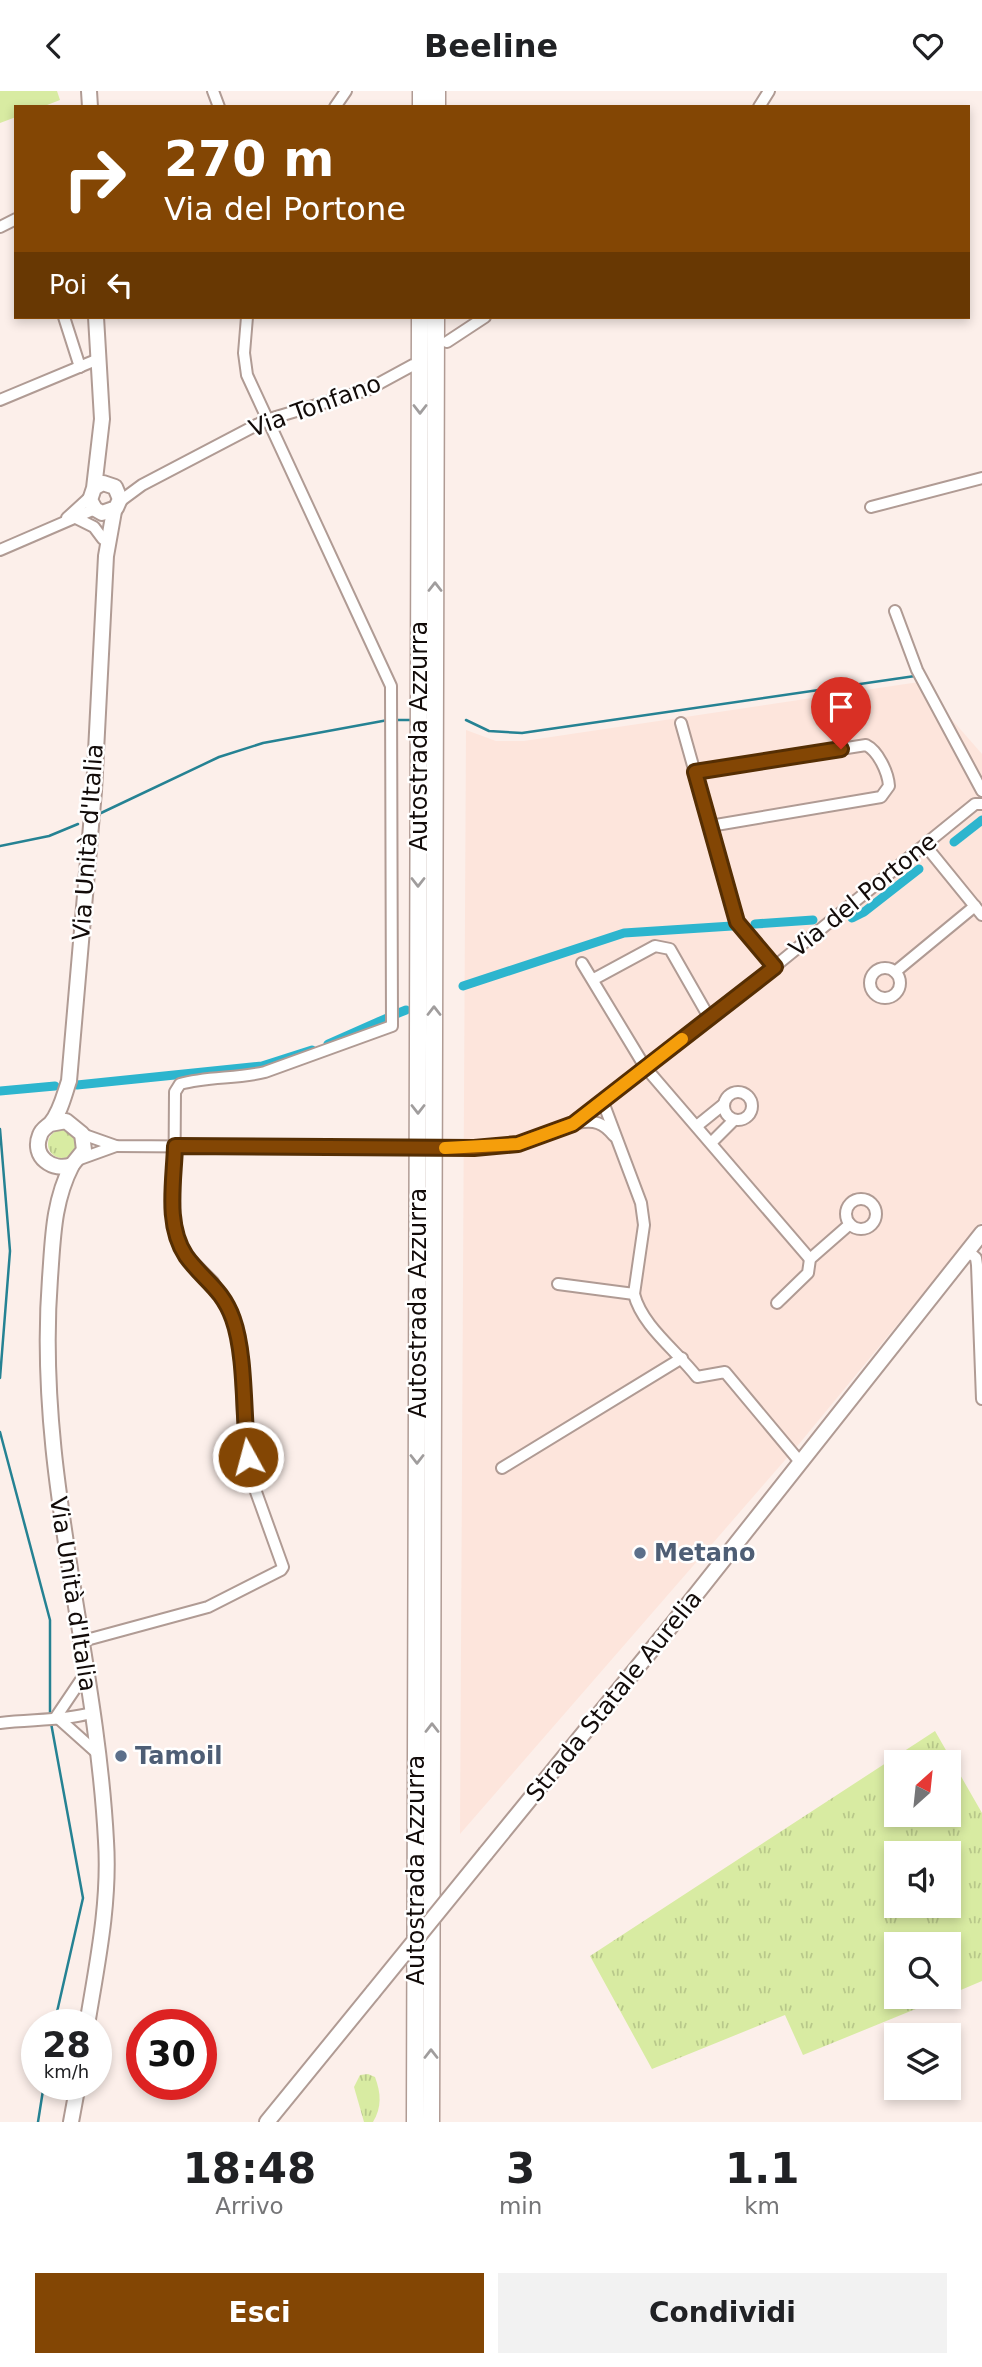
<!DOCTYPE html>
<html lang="it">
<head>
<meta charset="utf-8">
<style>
  :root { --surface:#fff; --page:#f2f2f2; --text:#202124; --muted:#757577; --accent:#834604 }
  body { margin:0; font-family:"DejaVu Sans",sans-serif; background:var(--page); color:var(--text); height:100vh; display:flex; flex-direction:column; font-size:26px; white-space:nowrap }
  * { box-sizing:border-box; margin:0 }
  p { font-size:23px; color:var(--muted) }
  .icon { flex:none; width:38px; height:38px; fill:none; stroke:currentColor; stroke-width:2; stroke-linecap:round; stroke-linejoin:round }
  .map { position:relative; height:2031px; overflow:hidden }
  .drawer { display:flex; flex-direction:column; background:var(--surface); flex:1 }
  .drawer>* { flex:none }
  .guide { position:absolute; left:14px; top:14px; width:956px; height:214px; border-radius:0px; box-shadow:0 4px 10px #0003; background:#834604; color:#fff; overflow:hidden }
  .needle { width:46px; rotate:27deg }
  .buttons { position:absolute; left:884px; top:1659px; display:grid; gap:14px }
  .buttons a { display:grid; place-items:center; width:77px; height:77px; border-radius:0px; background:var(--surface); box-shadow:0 4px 10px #0003; font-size:35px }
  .speed { position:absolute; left:21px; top:1918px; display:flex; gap:14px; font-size:35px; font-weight:700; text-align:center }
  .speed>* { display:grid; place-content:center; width:91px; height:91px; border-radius:50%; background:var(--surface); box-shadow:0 4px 10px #0003; line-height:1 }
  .speed small { font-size:18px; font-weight:400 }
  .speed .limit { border:10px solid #d22; background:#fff; color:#111 }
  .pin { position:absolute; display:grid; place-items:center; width:60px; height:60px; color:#fff; margin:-72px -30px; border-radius:50% 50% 50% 0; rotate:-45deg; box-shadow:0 0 7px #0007 }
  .pin .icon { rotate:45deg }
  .me { position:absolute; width:77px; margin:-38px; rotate:353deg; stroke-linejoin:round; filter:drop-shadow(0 0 5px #0008) }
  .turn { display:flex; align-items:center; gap:24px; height:147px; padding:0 35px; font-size:32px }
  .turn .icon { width:91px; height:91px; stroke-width:2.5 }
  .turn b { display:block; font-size:49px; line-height:60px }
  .then { display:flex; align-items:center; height:66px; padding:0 35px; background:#0003; gap:14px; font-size:26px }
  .eta { display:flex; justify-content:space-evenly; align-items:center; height:119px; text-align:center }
  .eta b { font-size:42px; font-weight:800; line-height:49px }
  .primary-button { display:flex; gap:14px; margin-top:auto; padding:14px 35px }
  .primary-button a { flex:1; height:80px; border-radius:0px; background:var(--accent); color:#fff; font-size:28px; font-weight:800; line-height:80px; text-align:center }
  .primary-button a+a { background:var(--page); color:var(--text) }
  header { display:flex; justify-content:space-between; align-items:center; height:91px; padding:0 35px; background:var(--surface); font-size:32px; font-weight:800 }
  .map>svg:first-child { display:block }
  .built { fill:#fde5dc }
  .grass { fill:url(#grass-tufts); fill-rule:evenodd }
  .pitch { fill:#d8eba2 }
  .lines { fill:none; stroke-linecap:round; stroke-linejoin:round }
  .stream { stroke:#258293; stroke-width:2.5 }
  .canal { stroke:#2db5ce; stroke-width:9 }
  .minor-casing { stroke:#b09b94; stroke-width:14 }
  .major-casing { stroke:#b09b94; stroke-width:18 }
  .highway-casing { stroke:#b09b94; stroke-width:19 }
  .minor { stroke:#fff; stroke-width:10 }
  .major { stroke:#fff; stroke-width:14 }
  .highway { stroke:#fff; stroke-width:16 }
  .minor-bridge-casing { stroke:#b09b94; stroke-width:14; stroke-linecap:butt }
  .major-bridge-casing { stroke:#b09b94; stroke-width:18; stroke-linecap:butt }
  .minor-bridge { stroke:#fff; stroke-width:10 }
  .major-bridge { stroke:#fff; stroke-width:14 }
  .oneway { stroke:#a09d9d }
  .route-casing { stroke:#552e03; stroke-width:18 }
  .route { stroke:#834604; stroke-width:12 }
  .slow { stroke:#f59e0b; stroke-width:12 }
  .service-dot { fill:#5c6f8a; stroke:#fff; stroke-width:2.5 }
  .labels { text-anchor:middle; stroke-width:5; stroke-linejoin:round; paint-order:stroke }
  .street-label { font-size:24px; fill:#120b09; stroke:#fff }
  .service-label { font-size:24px; font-weight:bold; fill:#4e5e75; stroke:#fff; text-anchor:start }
</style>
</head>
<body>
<header><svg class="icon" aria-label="back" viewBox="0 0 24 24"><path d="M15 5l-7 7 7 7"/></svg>Beeline<svg class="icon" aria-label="heart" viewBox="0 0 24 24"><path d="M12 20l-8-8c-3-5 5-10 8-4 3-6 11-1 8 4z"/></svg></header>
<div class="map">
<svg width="982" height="2031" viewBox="0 0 982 2031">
  <defs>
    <pattern id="grass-tufts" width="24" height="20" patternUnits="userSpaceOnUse" patternTransform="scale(1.75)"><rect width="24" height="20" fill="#d8eba2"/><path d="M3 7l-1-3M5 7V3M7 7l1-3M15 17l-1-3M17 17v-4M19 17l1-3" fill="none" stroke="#b8c88a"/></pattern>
  </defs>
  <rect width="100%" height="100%" fill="#fcefea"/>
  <path class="built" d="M919 591 982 663V1131L799 1353 460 1743 466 639 496 650H524Z"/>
  <g class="grass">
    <circle cx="62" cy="1053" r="14"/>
    <path d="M935 1640 982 1722V1890L949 1904 948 1853H896V1906H945L803 1964 785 1924 652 1978 590 1865ZM896 1671H948V1724H896ZM896 1762H948V1815H896Z"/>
    <path d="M368 1983 375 1986C381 2002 382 2016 373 2031H364L354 1996 360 1984Z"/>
  </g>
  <path class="pitch" d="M0 0H57L60 9 42 16H16V26L0 32Z"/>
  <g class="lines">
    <g class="stream">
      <path d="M398 629H411"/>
      <path d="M466 629 489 640 522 642 915 585"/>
      <path d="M101 722 219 666 263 652 388 629"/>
      <path d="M0 755 49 745 78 733"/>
      <path d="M0 1038 10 1160 0 1287"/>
      <path d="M0 1341 50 1529V1625"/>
      <path d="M51 1632 83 1807 54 1934"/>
      <path d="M38 2031 44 1993"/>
    </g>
    <g class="canal">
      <path d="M954 751 982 729"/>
      <path d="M852 827 864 821 919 778"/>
      <path d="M755 833 813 829"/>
      <path d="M463 895 624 842 732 835"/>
      <path d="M396 923 406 919"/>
      <path d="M328 953 387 927"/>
      <path d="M77 994 262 975 312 959"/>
      <path d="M0 1000 55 995"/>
    </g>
    <g class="minor-casing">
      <g id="minor">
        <path d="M213 0 219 16"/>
        <path d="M335 16 346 0"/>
        <path d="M759 16 769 0"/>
        <path d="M0 136 16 128"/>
        <path d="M64 226 80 276"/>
        <path d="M447 251 485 226"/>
        <path d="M0 309 96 269"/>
        <path d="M119 411 142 394 266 329 367 299 413 274"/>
        <path d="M871 416 982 387"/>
        <path d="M67 427 90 406"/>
        <path d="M76 427 94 436 103 448"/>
        <path d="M0 459 95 418"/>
        <path d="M895 520 917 579 982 700"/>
        <path d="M681 632 737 831 775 875"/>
        <path d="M695 681 866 654C878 660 888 681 889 695L881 706 710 735"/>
        <path d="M925 754 982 824"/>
        <path d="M582 872 645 976 810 1168"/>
        <circle cx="885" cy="892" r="15"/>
        <path d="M895 881 975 815"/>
        <path d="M594 888 655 855 670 858 710 928"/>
        <circle cx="738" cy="1015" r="14"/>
        <path d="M577 1032C594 1029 603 1031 614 1045"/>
        <path d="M698 1034 724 1013"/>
        <path d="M82 1043 116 1055 375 1057"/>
        <path d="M712 1051 734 1029"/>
        <path d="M474 1057 518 1053 573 1033 710 928 975 713H982"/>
        <path d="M80 1068 116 1055"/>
        <circle cx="861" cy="1123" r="15"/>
        <path d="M968 1160 976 1167 977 1174 982 1308"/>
        <path d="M558 1193 634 1203 644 1134 641 1112 603 1011"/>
        <path d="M634 1203C642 1235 677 1260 697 1286L725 1281 801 1372"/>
        <path d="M777 1212 808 1182 810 1168 850 1133"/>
        <path d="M502 1377 682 1267"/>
        <path d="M79 1551 208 1516 281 1479 283 1476 251 1387 243 1325 240 1250 233 1227 213 1191 186 1164 174 1139 175 1001 180 993C207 985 237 988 265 981L392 935 391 595 247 284 244 262 247 226"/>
        <path d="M56 1626 85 1583"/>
        <path d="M58 1627 96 1661"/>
        <path d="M0 1632C30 1628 63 1630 91 1622"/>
      </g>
    </g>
    <g class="major-casing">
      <g id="major">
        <path d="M89 0 90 16"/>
        <path d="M94 397 103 392 115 396 120 408 116 417 102 422 95 418 90 409 94 397 102 328 96 226"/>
        <path d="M50 1033 66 1030 82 1043 84 1059 72 1074C53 1081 31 1066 40 1044 42 1038 47 1036 51 1032 61 1020 64 1004 69 990L94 700 106 465 114 420"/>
        <path d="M72 1074C53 1111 53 1147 50 1187 35 1382 96 1559 106 1750 110 1812 97 1873 87 1934"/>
        <path d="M486 1762 671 1535 982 1142"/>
        <path d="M71 2031 78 1993"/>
        <path d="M267 2031 373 1901"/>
      </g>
    </g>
    <g class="highway-casing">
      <g id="highway">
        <path d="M421 16V0"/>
        <path d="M437 16V0"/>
        <path d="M415 2031 420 226"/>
        <path d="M431 2031 436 226"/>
      </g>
    </g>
    <use href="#minor" class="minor"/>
    <use href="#major" class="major"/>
    <use href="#highway" class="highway"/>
    <g class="minor-bridge-casing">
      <path id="minor-bridge" d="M375 1057H474"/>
    </g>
    <g class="major-bridge-casing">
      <path id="major-bridge" d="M373 1901 486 1762"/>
    </g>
    <use href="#minor-bridge" class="minor-bridge"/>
    <use href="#major-bridge" class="major-bridge"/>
  </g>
  <defs><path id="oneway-chevron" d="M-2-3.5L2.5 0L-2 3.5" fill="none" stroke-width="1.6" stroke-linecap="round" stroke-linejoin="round" transform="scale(1.75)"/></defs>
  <g class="oneway">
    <use href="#oneway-chevron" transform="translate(420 318) rotate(90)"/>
    <use href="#oneway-chevron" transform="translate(435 496) rotate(-90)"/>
    <use href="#oneway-chevron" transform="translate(418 791) rotate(90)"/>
    <use href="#oneway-chevron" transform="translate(434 920) rotate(-90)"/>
    <use href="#oneway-chevron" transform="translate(418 1018) rotate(90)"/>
    <use href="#oneway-chevron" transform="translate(417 1368) rotate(90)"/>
    <use href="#oneway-chevron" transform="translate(432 1637) rotate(-90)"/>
    <use href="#oneway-chevron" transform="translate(431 1963) rotate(-90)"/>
  </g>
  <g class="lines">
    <g class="route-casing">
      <path id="route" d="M248 1366C243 1326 246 1264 233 1228 222 1197 203 1189 186 1165 165 1134 174 1090 175 1055L474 1057 518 1053 573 1033 775 876 737 831 695 681 841 658"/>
    </g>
    <use href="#route" class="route"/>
    <path class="slow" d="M445 1057 518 1053 573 1033 682 948"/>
  </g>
  <g class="service-dot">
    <circle cx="640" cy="1462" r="7"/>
    <circle cx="121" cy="1665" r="7"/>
  </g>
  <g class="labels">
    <g class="street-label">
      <text transform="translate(315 315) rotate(-20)" y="8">Via Tonfano</text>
      <text transform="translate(419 645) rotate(-90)" y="8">Autostrada Azzurra</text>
      <text transform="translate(88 751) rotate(-86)" y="8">Via Unità d'Italia</text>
      <text transform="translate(863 804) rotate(-39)" y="8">Via del Portone</text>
      <text transform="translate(418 1212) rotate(-90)" y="8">Autostrada Azzurra</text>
      <text transform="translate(73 1503) rotate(81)" y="8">Via Unità d'Italia</text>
      <text transform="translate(614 1605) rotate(-51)" y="8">Strada Statale Aurelia</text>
      <text transform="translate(416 1779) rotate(-90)" y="8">Autostrada Azzurra</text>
    </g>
    <g class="service-label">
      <text x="654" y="1470">Metano</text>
      <text x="135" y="1673">Tamoil</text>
    </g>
  </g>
</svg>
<div class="buttons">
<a><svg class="needle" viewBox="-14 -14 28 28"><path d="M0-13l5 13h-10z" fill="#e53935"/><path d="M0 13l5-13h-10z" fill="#757577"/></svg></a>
<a><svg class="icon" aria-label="sound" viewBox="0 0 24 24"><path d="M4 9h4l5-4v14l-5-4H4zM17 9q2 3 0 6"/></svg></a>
<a><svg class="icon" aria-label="search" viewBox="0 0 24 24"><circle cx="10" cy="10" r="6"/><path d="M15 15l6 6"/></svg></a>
<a><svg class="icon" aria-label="layers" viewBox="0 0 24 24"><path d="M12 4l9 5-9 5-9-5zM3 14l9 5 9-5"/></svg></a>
</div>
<div class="speed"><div>28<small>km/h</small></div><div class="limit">30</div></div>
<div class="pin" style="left:841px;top:658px;background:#d93025"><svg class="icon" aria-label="arrive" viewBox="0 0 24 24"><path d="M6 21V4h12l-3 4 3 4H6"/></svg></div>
<svg class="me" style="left:248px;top:1366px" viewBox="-20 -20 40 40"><circle r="17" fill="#834604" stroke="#fff" stroke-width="3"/><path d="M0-11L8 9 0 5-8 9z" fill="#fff"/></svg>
<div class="guide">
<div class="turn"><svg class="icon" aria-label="right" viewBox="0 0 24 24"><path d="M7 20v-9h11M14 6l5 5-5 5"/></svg><div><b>270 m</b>Via del Portone</div></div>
<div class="then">Poi<svg class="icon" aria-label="left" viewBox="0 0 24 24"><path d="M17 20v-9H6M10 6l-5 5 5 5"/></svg></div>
</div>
</div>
<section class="drawer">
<div class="eta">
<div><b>18:48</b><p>Arrivo</p></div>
<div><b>3</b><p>min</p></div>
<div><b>1.1</b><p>km</p></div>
</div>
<div class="primary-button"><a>Esci</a><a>Condividi</a></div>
</section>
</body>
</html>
